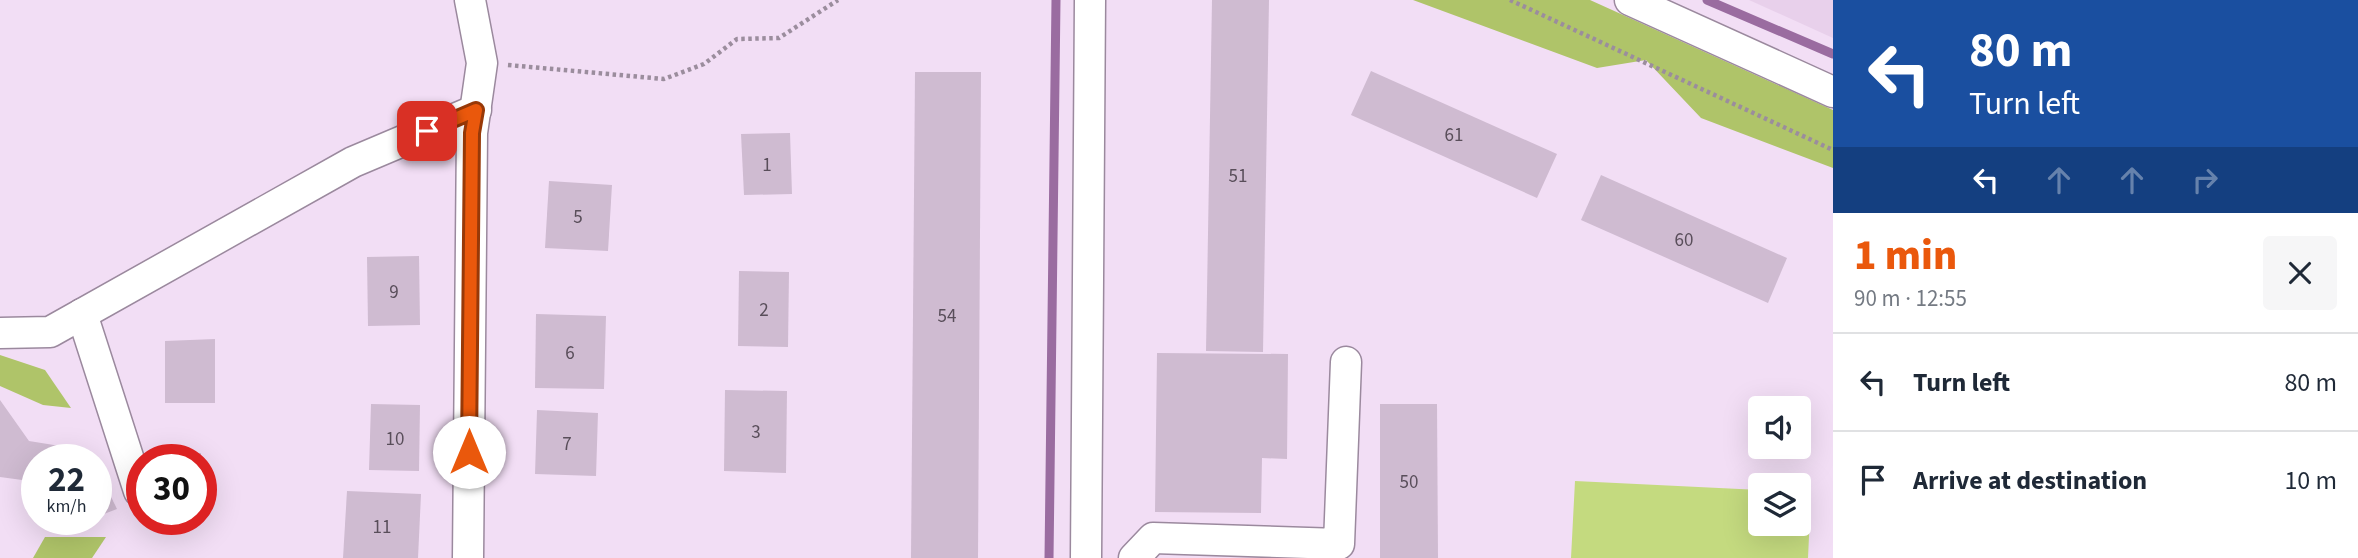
<!DOCTYPE html>
<html lang="en">
<head>
<meta charset="utf-8">
<style>
  :root { --surface:#fff; --page:#f6f6f7; --text:#1f2937; --muted:#747a83; --line:#e0e1e3; --accent:#ea580c }
  body { margin:0; font-family:"Source Sans 3",sans-serif; background:var(--page); color:var(--text); height:100vh; display:flex; flex-direction:column; font-size:26px; white-space:nowrap }
  * { box-sizing:border-box; margin:0 }
  p { font-size:23px; color:var(--muted) }
  .icon { flex:none; width:38px; height:38px; fill:none; stroke:currentColor; stroke-width:2; stroke-linecap:round; stroke-linejoin:round }
  .map { position:relative; flex:1; overflow:hidden }
  .drawer { display:flex; flex-direction:column; background:var(--surface); width:525px }
  .drawer>* { flex:none }
  .banner { background:#1a4fa0; color:#fff; overflow:hidden }
  .controls { position:absolute; left:1748px; top:396px; display:grid; gap:14px }
  .controls a { display:grid; place-items:center; width:63px; height:63px; border-radius:7px; background:var(--surface); box-shadow:0 7px 28px #0002; font-size:35px }
  .speed { position:absolute; left:21px; top:444px; display:flex; gap:14px; font-size:35px; font-weight:700; text-align:center }
  .speed>* { display:grid; place-content:center; width:91px; height:91px; border-radius:50%; background:var(--surface); box-shadow:0 7px 28px #0002; line-height:1 }
  .speed small { font-size:18px; font-weight:400 }
  .speed .limit { border:10px solid #d22; background:#fff; color:#111 }
  .pin { position:absolute; display:grid; place-items:center; width:60px; height:60px; color:#fff; margin:-30px; border-radius:14px; box-shadow:0 4px 10px #0006 }
  .me { position:absolute; width:77px; margin:-38px; rotate:0deg; stroke-linejoin:round; filter:drop-shadow(0 0 5px #0008) }
  .turn { display:flex; align-items:center; gap:24px; height:147px; padding:0 21px; font-size:32px }
  .turn .icon { width:91px; height:91px; stroke-width:2.5 }
  .turn b { display:block; font-size:49px; line-height:60px }
  .lanes { display:flex; align-items:center; height:66px; padding:0 21px; background:#0003; justify-content:center; gap:35px; direction:ltr }
  .lanes .off { opacity:.35 }
  .round { display:grid; place-items:center; flex:none; width:74px; height:74px; border-radius:7px; background:var(--page) }
  .headline { display:flex; align-items:center; justify-content:space-between; height:119px; padding:0 21px }
  h1 { font-size:42px; font-weight:800; line-height:52px; color:var(--accent) }
  ul { padding:0; list-style:none }
  li { display:flex; align-items:center; gap:21px; height:98px; padding:0 21px; border-top:2px solid var(--line) }
  li div { flex:1 }
  li b { display:block; font-size:26px }
  li em { font-style:normal }
  main { display:flex; flex:1; min-height:0 }
  .map>svg:first-child { display:block }
  .built { fill:#e8d0eb }
  .green { fill:#c4da7f }
  .forest { fill:#afc469 }
  .lines { fill:none; stroke-linecap:round; stroke-linejoin:round }
  .stream { stroke:#9a6ca0; stroke-width:9 }
  .building { fill:#cfbbd1 }
  .minor-casing { stroke:#9b899e; stroke-width:33 }
  .path { stroke:#9b8d9d; stroke-width:4.5; stroke-dasharray:3.5 3.5; stroke-linecap:butt }
  .minor { stroke:#fff; stroke-width:30 }
  .route-casing { stroke:#983908; stroke-width:18 }
  .route { stroke:#ea580c; stroke-width:12 }
  .labels { text-anchor:middle; stroke-width:5; stroke-linejoin:round; paint-order:stroke }
  .number-label { font-size:19px; fill:#594e5a }
</style>
</head>
<body>
<main>
<div class="map">
<svg width="1833" height="558" viewBox="0 0 1833 558">
  <rect width="100%" height="100%" fill="#f2def5"/>
  <path class="built" d="M1749 0H1833V38Z"/>
  <path class="green" d="M1575 481 1760 490V523H1799V492L1811 493 1808 558H1571Z"/>
  <g class="forest">
    <path d="M1413 0H1590L1833 110V168L1701 118 1646 60 1597 68Z"/>
    <path d="M0 355 45 370 71 408 43 405 0 386Z"/>
    <path d="M45 537H106L92 558H33Z"/>
  </g>
  <g class="lines">
    <g class="stream">
      <path d="M1707 0 1833 54"/>
      <path d="M1049 558 1056 0"/>
    </g>
  </g>
  <g class="building">
    <path d="M1212 0H1269L1263 352 1206 351Z"/>
    <path d="M1371 71 1557 154 1537 198 1351 115Z"/>
    <path d="M915 72H981L978 558H911Z"/>
    <path d="M790 133 792 194 744 195 741 134Z"/>
    <path d="M1601 175 1787 258 1768 303 1581 220Z"/>
    <path d="M549 181 612 185 608 251 545 248Z"/>
    <path d="M419 256 420 325 368 326 367 257Z"/>
    <path d="M739 271 789 272 788 347 738 346Z"/>
    <path d="M536 314 606 316 604 389 535 388Z"/>
    <path d="M215 339V403H165V341Z"/>
    <path d="M1157 353 1288 354 1287 459 1262 458 1261 513 1155 512Z"/>
    <path d="M725 390 787 391 786 473 724 471Z"/>
    <path d="M0 400 29 441 60 446 86 460H37V482L0 477Z"/>
    <path d="M371 404 420 405 419 471 369 470Z"/>
    <path d="M1380 404H1437L1438 558H1380Z"/>
    <path d="M537 410 598 413 596 476 535 474Z"/>
    <path d="M201 453V460H151V457Z"/>
    <path d="M96 466 117 509 96 517Z"/>
    <path d="M347 491 421 494 418 558H343Z"/>
  </g>
  <g class="lines">
    <g class="minor-casing">
      <g id="minor">
        <path d="M1630 0 1833 92"/>
        <path d="M82 314 139 491"/>
        <path d="M0 333 50 332 353 162 476 110"/>
        <path d="M468 558 472 133 482 63 470 0"/>
        <path d="M1086 558 1090 0"/>
        <path d="M1134 558 1153 538 1339 544 1346 362"/>
      </g>
    </g>
    <g class="path">
      <path d="M1510 0 1833 150"/>
      <path d="M508 65 664 79 704 64 737 39 779 38 838 0"/>
    </g>
    <use href="#minor" class="minor"/>
  </g>
  <g class="lines">
    <g class="route-casing">
      <path id="route" d="M427 131 476 110 472 133 469 452"/>
    </g>
    <use href="#route" class="route"/>
  </g>
  <g class="labels">
    <g class="number-label">
      <text x="1454" y="141">61</text>
      <text x="767" y="171">1</text>
      <text x="1238" y="182">51</text>
      <text x="578" y="223">5</text>
      <text x="1684" y="246">60</text>
      <text x="394" y="298">9</text>
      <text x="764" y="316">2</text>
      <text x="947" y="322">54</text>
      <text x="570" y="359">6</text>
      <text x="756" y="438">3</text>
      <text x="395" y="445">10</text>
      <text x="567" y="450">7</text>
      <text x="1409" y="488">50</text>
      <text x="382" y="533">11</text>
    </g>
  </g>
</svg>
<div class="controls">
<a><svg class="icon" aria-label="sound" viewBox="0 0 24 24"><path d="M4 9h4l5-4v14l-5-4H4zM17 9q2 3 0 6"/></svg></a>
<a><svg class="icon" aria-label="layers" viewBox="0 0 24 24"><path d="M12 4l9 5-9 5-9-5zM3 14l9 5 9-5"/></svg></a>
</div>
<div class="speed"><div>22<small>km/h</small></div><div class="limit">30</div></div>
<div class="pin" style="left:427px;top:131px;background:#d93025"><svg class="icon" aria-label="arrive" viewBox="0 0 24 24"><path d="M6 21V4h12l-3 4 3 4H6"/></svg></div>
<svg class="me" style="left:469px;top:452px" viewBox="-20 -20 40 40"><circle r="19" fill="#fff"/><path d="M0-13L10 11 0 6-10 11z" fill="#ea580c"/></svg>
</div>
<section class="drawer">
<div class="banner">
<div class="turn"><svg class="icon" aria-label="left" viewBox="0 0 24 24"><path d="M17 20v-9H6M10 6l-5 5 5 5"/></svg><div><b>80 m</b>Turn left</div></div>
<div class="lanes"><svg class="icon" aria-label="left" viewBox="0 0 24 24"><path d="M17 20v-9H6M10 6l-5 5 5 5"/></svg><svg class="icon off" aria-label="ahead" viewBox="0 0 24 24"><path d="M12 20V5M6 11l6-6 6 6"/></svg><svg class="icon off" aria-label="ahead" viewBox="0 0 24 24"><path d="M12 20V5M6 11l6-6 6 6"/></svg><svg class="icon off" aria-label="right" viewBox="0 0 24 24"><path d="M7 20v-9h11M14 6l5 5-5 5"/></svg></div>
</div>
<div class="headline"><div><h1>1 min</h1><p>90 m · 12:55</p></div><a class="round"><svg class="icon" aria-label="close" viewBox="0 0 24 24"><path d="M6 6l12 12M18 6L6 18"/></svg></a></div>
<ul>
<li><svg class="icon" aria-label="left" viewBox="0 0 24 24"><path d="M17 20v-9H6M10 6l-5 5 5 5"/></svg><div><b>Turn left</b></div><em>80 m</em></li>
<li><svg class="icon" aria-label="arrive" viewBox="0 0 24 24"><path d="M6 21V4h12l-3 4 3 4H6"/></svg><div><b>Arrive at destination</b></div><em>10 m</em></li>
</ul>
</section>
</main>
</body>
</html>
